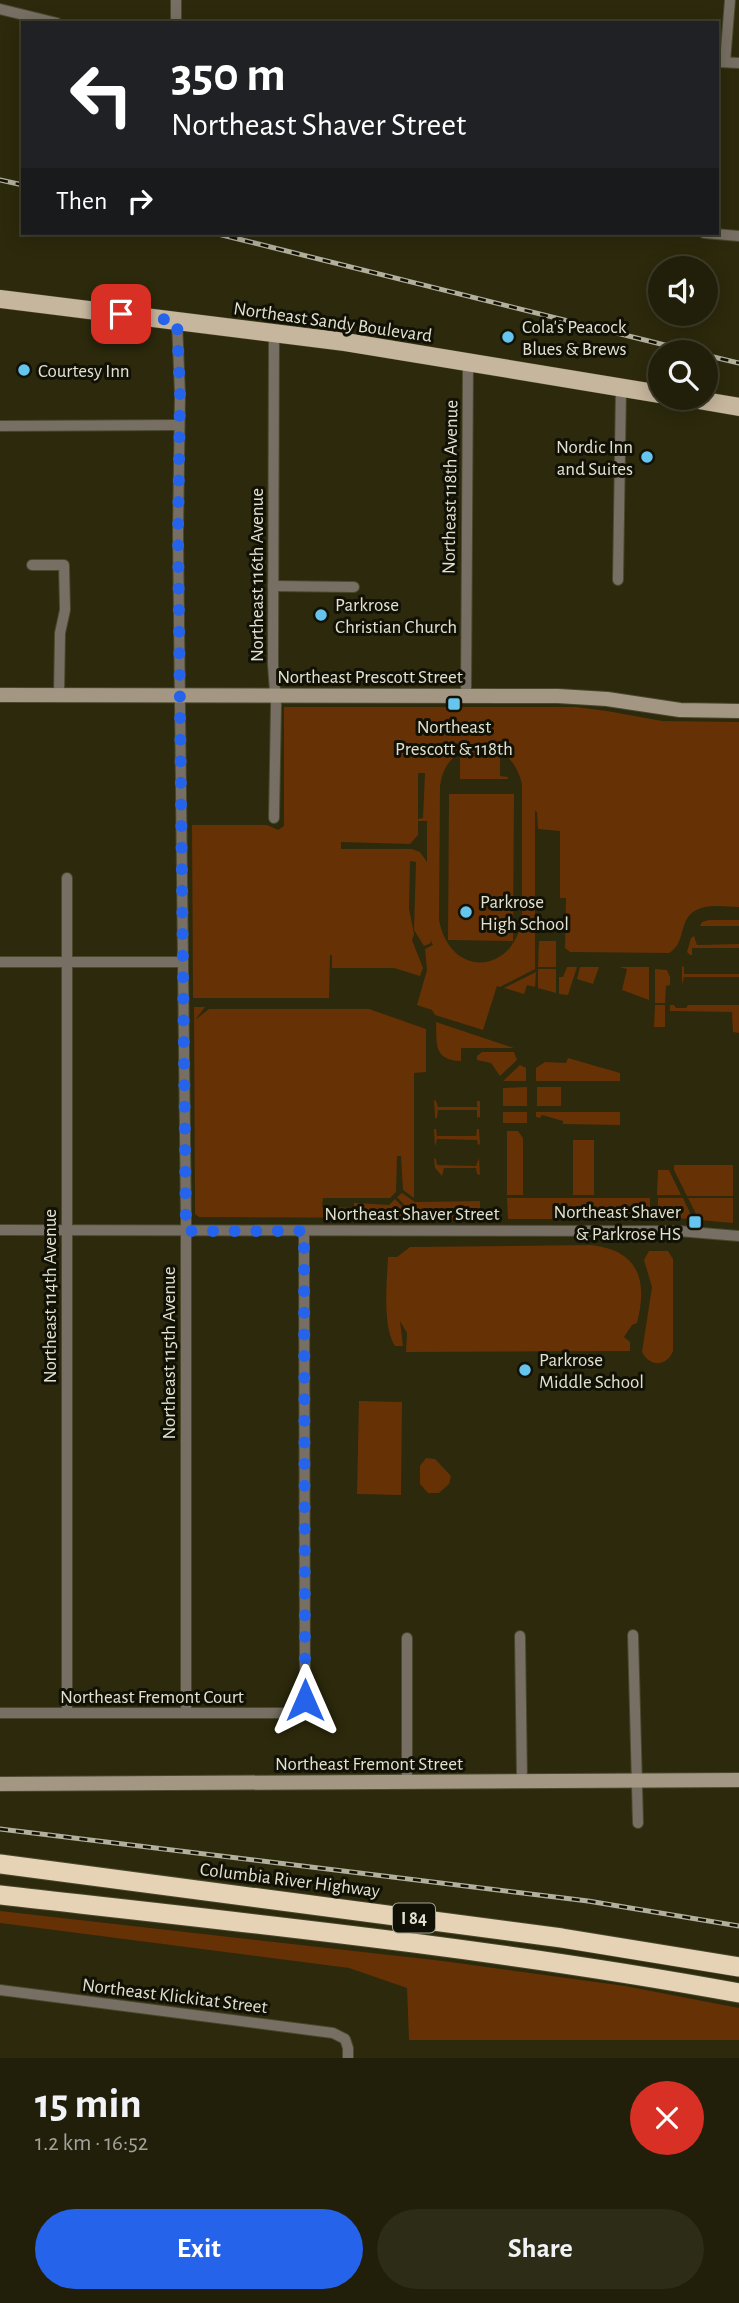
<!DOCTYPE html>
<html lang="en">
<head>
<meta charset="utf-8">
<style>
  :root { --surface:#211f09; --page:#2d2c17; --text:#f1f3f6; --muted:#a2a29c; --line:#3e3d2a; --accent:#2563eb }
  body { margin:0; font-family:"Alegreya Sans",sans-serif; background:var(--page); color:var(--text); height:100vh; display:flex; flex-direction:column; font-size:26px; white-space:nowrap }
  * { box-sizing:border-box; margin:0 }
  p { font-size:23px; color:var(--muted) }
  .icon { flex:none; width:38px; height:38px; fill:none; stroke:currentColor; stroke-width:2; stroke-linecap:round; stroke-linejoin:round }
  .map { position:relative; height:2058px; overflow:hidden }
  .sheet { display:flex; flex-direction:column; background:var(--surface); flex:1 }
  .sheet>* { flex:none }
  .hud { position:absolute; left:21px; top:21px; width:698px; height:214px; border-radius:0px; box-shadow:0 4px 18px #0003,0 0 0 2px var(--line); background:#202124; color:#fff; overflow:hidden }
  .buttons { position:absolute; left:648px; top:256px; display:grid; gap:14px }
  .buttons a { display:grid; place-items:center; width:70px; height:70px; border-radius:50%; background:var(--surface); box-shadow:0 4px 18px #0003,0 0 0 2px var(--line); font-size:35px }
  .pin { position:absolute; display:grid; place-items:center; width:60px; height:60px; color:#fff; margin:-30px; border-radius:14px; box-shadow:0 4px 10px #0006 }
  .me { position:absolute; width:77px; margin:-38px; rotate:0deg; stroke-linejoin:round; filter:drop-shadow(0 0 5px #0008) }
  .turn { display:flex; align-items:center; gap:24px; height:147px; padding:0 35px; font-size:32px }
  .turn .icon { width:91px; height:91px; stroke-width:2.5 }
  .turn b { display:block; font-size:49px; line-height:60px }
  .then { display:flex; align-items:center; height:66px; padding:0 35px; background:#0003; gap:14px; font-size:26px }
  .round { display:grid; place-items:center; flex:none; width:74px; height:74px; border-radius:37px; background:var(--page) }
  .overview { display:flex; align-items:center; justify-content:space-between; height:119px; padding:0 35px }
  h1 { font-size:42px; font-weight:700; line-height:52px }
  .cta { display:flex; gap:14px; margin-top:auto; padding:14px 35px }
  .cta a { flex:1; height:80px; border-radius:42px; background:var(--accent); color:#fff; font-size:28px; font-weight:700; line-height:80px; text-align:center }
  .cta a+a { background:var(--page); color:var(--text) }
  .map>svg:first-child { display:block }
  .green { fill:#663105; fill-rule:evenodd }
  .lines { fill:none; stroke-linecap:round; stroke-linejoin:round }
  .street-casing { stroke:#49472c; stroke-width:12 }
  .secondary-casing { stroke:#49472c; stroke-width:16 }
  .primary-casing { stroke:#49472c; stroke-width:19 }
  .highway-casing { stroke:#49472c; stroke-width:21 }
  .street { stroke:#776f63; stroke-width:10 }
  .secondary { stroke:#a39784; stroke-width:14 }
  .primary { stroke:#c6b69d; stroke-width:18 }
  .highway { stroke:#e6d2b4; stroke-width:19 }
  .rail-casing { stroke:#b2b09c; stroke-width:5 }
  .rail { stroke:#121106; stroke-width:2.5; stroke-dasharray:8; stroke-linecap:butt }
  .route { stroke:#2563eb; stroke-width:12; stroke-dasharray:0 21.6 }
  .poi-dot { fill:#65c5ef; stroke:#121106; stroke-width:2.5 }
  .labels { text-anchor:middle; stroke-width:6; stroke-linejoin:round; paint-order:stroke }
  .shield { fill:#121106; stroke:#a4a394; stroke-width:2 }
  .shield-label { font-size:18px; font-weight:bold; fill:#e3e2d1 }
  .street-label { font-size:19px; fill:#e3e2d1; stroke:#121106 }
  .poi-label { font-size:19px; fill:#e3e2d1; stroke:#121106; text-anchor:start }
</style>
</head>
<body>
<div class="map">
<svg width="739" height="2058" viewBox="0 0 739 2058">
  <rect width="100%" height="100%" fill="#2c290c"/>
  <g class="green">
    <path d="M284 707H576L607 711 662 721 739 722V907C728 907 716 905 705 907 675 913 689 942 669 953L570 952 565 948 566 898H560V831L538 829 537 812 535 811V969L500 987 497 986 483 1030 435 1015 432 1010 417 1005 427 970 425 949 433 945 430 939 431 943 424 946 414 930 416 862 410 861 409 909 414 934 412 940 423 968 420 976 394 968H332V955H330L329 998H193L192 825H267L278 830 284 826ZM500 751C513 760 518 769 522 784V920C512 975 450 978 439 920L440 787C442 771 447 762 460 752V779H508V777L500 776ZM418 773H425L423 818 418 819ZM418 821H427V862L420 852 412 849H341V842L410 844 418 835Z"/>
    <path d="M449 794H514L513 941 448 940Z"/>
    <path d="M709 920H739V926H700L702 922Z"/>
    <path d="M694 936 697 945 739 944V948H692V955H690L687 952 691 938Z"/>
    <path d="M539 941H556V967H538Z"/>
    <path d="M682 966 684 967V974H739V977H684L682 985Z"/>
    <path d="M567 967H577L568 995 559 994V977H563Z"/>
    <path d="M580 967H599L593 984 577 979Z"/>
    <path d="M619 967H649V1000L622 990 627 969Z"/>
    <path d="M538 969H556V993L538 988Z"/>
    <path d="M655 969 667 970 670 977V985L666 986 665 1003H655Z"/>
    <path d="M536 972 535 987 527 985 524 994 504 988Z"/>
    <path d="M655 1005H665V1027H654Z"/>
    <path d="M670 1005H674L676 1008H686L688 1005H739V1033L733 1032 732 1012 670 1011Z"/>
    <path d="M194 1007H205L195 1020 209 1009H369L426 1029V1072L414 1073V1198L403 1190 401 1156H397L396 1192 390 1198H323L322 1207 354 1208V1203H358L389 1205 395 1199 413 1218 199 1217 195 1214Z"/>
    <path d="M436 1022 514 1048H461V1061C433 1060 437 1044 436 1022Z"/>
    <path d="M482 1052H514L517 1060 500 1076 491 1063 477 1060V1056Z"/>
    <path d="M568 1058 620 1073V1081H536V1068L545 1062 566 1063Z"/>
    <path d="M520 1065 526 1068V1081H503Z"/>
    <path d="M527 1087V1106H503V1088Z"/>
    <rect x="537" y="1087" width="24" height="19"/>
    <path d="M434 1100 436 1101 438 1107H477V1101H480V1117L477 1118V1110H438L437 1118H435Z"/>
    <rect x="503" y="1112" width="24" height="11"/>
    <path d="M536 1112H620V1125L563 1124V1121L542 1115 540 1118 536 1117Z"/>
    <path d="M434 1129H436L437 1136H476L477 1129H479L480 1144 478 1145 477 1140 437 1139 435 1147Z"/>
    <path d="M507 1131H518L523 1138V1195H507Z"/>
    <rect x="573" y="1140" width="21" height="55"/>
    <path d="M434 1158 436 1159 437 1165 476 1166 479 1158 480 1175 477 1174 476 1168H444L442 1176 435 1168Z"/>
    <path d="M674 1165H733V1196H687L674 1170Z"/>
    <path d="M658 1170H669L681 1195H657Z"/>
    <path d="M402 1193 415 1202 480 1201V1219L414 1218V1215L397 1197Z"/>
    <path d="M507 1198H650V1214L640 1219H508Z"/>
    <path d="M658 1198H683L693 1219 669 1218 658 1214Z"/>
    <path d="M688 1198H733V1223L699 1220Z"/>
    <path d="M590 1245C639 1250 648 1280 637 1323L632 1325 624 1337 630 1342V1351L406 1352 407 1333 400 1321 403 1346H395C382 1326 387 1281 388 1257H397L410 1247Z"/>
    <path d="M649 1251H668L673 1259V1351C667 1367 649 1367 642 1352L652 1287 644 1260Z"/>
    <path d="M359 1401 402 1402 401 1495 357 1494Z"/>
    <path d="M426 1458 435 1459 451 1476 449 1484 439 1493H428L420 1484V1466Z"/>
    <path d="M0 1911 443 1961 625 1986 739 2008V2040H409L407 1988 349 1968 0 1923Z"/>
  </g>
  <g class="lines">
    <g class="street-casing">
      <g id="street">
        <path d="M176 0V23"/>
        <path d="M0 9 57 23"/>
        <path d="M718 62 739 63"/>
        <path d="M725 62 730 0"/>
        <path d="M704 233 739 236"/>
        <path d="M177 321 180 394 178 534 186 1221V1713"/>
        <path d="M274 333 273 665 276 705 274 818"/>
        <path d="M0 426 179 425"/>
        <path d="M32 565H64L65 610 60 633 59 694"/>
        <path d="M618 580 621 387"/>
        <path d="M273 586 354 587"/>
        <path d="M466 696 468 362"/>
        <path d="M67 878V1713"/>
        <path d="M0 962H183"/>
        <path d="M0 1230 678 1231 739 1236"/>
        <path d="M633 1635 638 1823"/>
        <path d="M520 1636 522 1781"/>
        <path d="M407 1638V1782"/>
        <path d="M0 1713H293L302 1709 305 1700 304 1231"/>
        <path d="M0 1990 333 2033 345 2039 348 2048V2058"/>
      </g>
    </g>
    <g class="secondary-casing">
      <g id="secondary">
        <path d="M0 695 558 696 607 699 680 710 739 711"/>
        <path d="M0 1784 739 1780"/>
      </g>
    </g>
    <g class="primary-casing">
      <g id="primary">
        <path d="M0 299 345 342 660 394"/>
        <path d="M681 397 739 407"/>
      </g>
    </g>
    <g class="highway-casing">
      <g id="highway">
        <path d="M0 1864 562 1938 739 1967"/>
        <path d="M0 1895C247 1923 494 1948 739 1993"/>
      </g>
    </g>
    <use href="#street" class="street"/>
    <use href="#secondary" class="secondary"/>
    <use href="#primary" class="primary"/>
    <use href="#highway" class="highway"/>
    <g class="rail-casing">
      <g id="rail">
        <path d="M0 180 23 185"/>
        <path d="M214 233 693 352"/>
        <path d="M705 355 739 363"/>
        <path d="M0 1829 588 1901 739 1926"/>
      </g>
    </g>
    <use href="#rail" class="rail"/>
  </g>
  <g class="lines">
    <path class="route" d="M121 314 177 321 180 394 178 534 186 1231H304L305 1700"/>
  </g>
  <g class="poi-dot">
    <circle cx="508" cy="337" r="7"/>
    <circle cx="24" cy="370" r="7"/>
    <circle cx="647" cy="457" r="7"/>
    <circle cx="321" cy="615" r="7"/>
    <rect x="447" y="697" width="14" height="14" rx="3.5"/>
    <circle cx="466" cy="912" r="7"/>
    <rect x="688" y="1215" width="14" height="14" rx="3.5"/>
    <circle cx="525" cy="1370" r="7"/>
  </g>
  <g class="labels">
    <rect class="shield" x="393" y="1903.5" width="42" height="29" rx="5"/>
    <g class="shield-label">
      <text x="414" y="1924">I 84</text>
    </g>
    <g class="street-label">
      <text transform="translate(333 321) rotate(8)" y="7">Northeast Sandy Boulevard</text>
      <text transform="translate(449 487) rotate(-89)" y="7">Northeast 118th Avenue</text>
      <text transform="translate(256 575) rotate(-90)" y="7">Northeast 116th Avenue</text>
      <text x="370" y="683">Northeast Prescott Street</text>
      <text x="412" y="1220">Northeast Shaver Street</text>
      <text transform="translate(49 1296) rotate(-90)" y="7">Northeast 114th Avenue</text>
      <text transform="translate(168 1353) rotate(-90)" y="7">Northeast 115th Avenue</text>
      <text x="152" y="1703">Northeast Fremont Court</text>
      <text x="369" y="1770">Northeast Fremont Street</text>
      <text transform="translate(290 1879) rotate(7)" y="7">Columbia River Highway</text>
      <text transform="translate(175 1995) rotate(7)" y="7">Northeast Klickitat Street</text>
    </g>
    <g class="poi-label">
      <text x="522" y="333">Cola's Peacock<tspan x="522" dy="22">Blues &amp; Brews</tspan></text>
      <text x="38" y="377">Courtesy Inn</text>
      <text x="633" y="453" text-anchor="end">Nordic Inn<tspan x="633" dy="22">and Suites</tspan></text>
      <text x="335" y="611">Parkrose<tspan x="335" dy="22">Christian Church</tspan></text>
      <text x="454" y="733" text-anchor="middle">Northeast<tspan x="454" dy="22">Prescott &amp; 118th</tspan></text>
      <text x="480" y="908">Parkrose<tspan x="480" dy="22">High School</tspan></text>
      <text x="681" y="1218" text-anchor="end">Northeast Shaver<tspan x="681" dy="22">&amp; Parkrose HS</tspan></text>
      <text x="539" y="1366">Parkrose<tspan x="539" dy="22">Middle School</tspan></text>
    </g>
  </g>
</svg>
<div class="buttons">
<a><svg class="icon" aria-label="sound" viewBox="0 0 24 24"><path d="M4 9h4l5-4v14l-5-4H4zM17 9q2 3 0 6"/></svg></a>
<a><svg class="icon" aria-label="search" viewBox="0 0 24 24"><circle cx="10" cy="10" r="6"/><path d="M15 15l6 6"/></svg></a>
</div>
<div class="pin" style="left:121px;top:314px;background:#d93025"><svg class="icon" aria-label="arrive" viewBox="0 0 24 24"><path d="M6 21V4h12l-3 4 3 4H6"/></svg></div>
<svg class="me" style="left:305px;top:1700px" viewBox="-20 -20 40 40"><path d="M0-17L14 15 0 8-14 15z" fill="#2563eb" stroke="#fff" stroke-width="4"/></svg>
<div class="hud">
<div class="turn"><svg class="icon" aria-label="left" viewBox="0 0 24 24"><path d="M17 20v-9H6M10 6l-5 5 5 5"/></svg><div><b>350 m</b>Northeast Shaver Street</div></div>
<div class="then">Then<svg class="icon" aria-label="right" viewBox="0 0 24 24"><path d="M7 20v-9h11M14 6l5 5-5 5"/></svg></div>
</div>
</div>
<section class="sheet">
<div class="overview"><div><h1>15 min</h1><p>1.2 km · 16:52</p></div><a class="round" style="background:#d93025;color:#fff"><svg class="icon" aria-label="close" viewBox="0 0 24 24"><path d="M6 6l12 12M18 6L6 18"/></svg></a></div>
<div class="cta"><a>Exit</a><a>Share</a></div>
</section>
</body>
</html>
